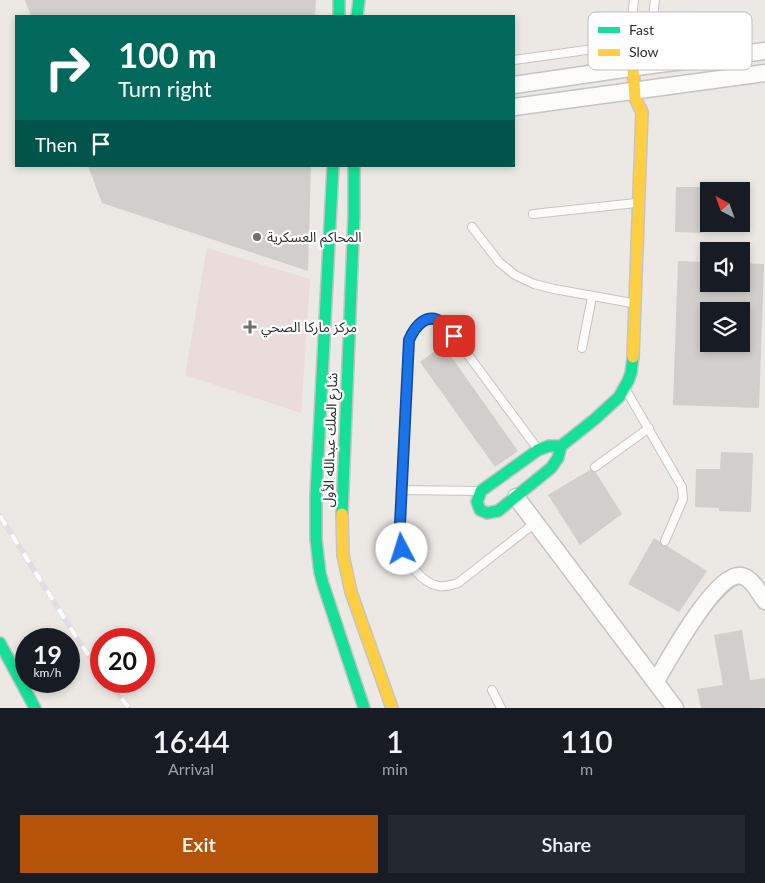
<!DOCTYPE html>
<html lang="en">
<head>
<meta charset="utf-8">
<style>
  :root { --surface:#171b24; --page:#242831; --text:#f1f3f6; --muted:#9ea1a6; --accent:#b45309 }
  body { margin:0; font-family:Lato,"Noto Sans Arabic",sans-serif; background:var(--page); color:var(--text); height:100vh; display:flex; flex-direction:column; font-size:19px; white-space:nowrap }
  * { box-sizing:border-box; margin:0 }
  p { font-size:16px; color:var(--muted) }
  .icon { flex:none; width:28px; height:28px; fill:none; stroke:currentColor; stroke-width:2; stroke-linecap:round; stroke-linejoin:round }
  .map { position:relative; height:708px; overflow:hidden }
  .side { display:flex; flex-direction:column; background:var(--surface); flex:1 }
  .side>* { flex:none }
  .hud { position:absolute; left:15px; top:15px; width:500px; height:152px; border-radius:0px; box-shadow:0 2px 8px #0003; background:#00695c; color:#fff; overflow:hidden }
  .needle { width:32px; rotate:319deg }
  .controls { position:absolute; left:700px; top:182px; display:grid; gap:10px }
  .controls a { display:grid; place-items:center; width:50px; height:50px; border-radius:0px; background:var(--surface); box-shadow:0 2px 8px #0003; font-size:25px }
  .speed { position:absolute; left:15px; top:628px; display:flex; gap:10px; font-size:25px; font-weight:700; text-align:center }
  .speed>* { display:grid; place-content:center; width:65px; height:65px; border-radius:50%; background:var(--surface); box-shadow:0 2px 8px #0003; line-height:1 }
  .speed small { font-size:12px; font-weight:400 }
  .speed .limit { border:8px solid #d22; background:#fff; color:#111 }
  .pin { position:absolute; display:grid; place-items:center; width:42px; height:42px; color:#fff; margin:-21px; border-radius:10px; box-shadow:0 2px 8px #0006 }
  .me { position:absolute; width:55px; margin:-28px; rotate:355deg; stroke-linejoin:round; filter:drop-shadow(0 0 4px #0008) }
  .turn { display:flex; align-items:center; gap:18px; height:105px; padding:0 20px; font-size:22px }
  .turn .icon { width:65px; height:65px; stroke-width:2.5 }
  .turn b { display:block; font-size:35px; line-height:42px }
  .then { display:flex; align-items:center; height:48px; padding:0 20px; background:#0003; gap:10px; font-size:19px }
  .eta { display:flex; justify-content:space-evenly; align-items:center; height:85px; text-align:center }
  .eta b { font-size:30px; font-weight:600; line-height:35px }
  .action { display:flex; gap:10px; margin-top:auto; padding:10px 20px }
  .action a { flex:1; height:58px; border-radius:0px; background:var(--accent); color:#fff; font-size:20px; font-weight:600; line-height:58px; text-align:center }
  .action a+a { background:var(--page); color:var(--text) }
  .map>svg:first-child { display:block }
  .medical { fill:#e9dcdb }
  .building { fill:#d1cecb; fill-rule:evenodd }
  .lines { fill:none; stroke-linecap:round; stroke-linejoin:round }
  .lane-casing { stroke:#c5c4c5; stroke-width:10 }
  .street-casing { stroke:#c5c4c5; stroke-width:19 }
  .fast-casing { stroke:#c5c4c5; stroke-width:14 }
  .slow-casing { stroke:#c5c4c5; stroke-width:14 }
  .lane { stroke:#fcfcfb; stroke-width:8 }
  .street { stroke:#fcfcfb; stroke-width:16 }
  .fast { stroke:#16e098; stroke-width:11 }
  .slow { stroke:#ffcf43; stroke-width:11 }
  .rail-casing { stroke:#dfdfe1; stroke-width:5.5 }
  .rail { stroke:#fff; stroke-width:4; stroke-dasharray:11; stroke-linecap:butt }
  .route-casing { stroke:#114b97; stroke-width:12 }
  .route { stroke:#1a73e8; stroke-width:9 }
  .poi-dot { fill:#706f6e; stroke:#fff; stroke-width:2 }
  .labels { text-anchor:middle; stroke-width:4.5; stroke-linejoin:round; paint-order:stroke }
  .poi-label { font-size:14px; fill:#2e2e2e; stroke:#fff; text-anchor:start }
  .street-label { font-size:14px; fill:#2e2e2e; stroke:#fff }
  .key { fill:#fff; stroke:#c0c0c0; stroke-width:1 }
  .key-label { font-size:14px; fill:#2e2e2e }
</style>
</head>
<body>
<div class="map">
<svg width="765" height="708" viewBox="0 0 765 708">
  <rect width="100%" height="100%" fill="#ece8e4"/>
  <path class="medical" d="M207 248 310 279 301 413 185 375Z"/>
  <g class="building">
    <path d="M25 0H316L315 16H31Z"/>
    <path d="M88 166H311L308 271 102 203Z"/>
    <path d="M676 187H703V233L675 232Z"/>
    <path d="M678 261 709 262V284H741V263L764 264 759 408 673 405ZM709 311H741V344H709Z"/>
    <path d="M443 345 518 451 495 467 420 362Z"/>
    <path d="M721 452 753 453 751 512 719 511V508L695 507 696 469H720Z"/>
    <path d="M593 468 622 514 580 545 548 495Z"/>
    <path d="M654 538 707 571 679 612 628 584Z"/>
    <path d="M742 630 750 680 765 678V707L757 708H701L697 689 723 685 714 635Z"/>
  </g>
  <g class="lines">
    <g class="lane-casing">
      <g id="lane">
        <path d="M514 60 630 44"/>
        <path d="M632 65 630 34 634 0"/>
        <path d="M651 65 652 25 655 0"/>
        <path d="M533 214 636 203"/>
        <path d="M472 227 499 262 515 275 534 284 554 289 632 303"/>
        <path d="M582 348 592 297"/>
        <path d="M626 390 682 487 683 499 665 541"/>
        <path d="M595 467 649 428"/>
        <path d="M402 490 477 491"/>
        <path d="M535 523 458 583C451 585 446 587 439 586 423 584 406 562 402 548 400 540 400 532 400 524L409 340C417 319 431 312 449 329L537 448"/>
        <path d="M492 690 501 708"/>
      </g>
    </g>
    <g class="street-casing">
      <g id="street">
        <path d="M514 85 651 65 765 51"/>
        <path d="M514 107 765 73"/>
        <path d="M516 497 675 708"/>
        <path d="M656 681C668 661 717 570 742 576 752 578 759 593 765 601"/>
      </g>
    </g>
    <g class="fast-casing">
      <g id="fast">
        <path d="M339 0V16"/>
        <path d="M357 16 359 0"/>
        <path d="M333 166 316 494V539L320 573 323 584 364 708"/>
        <path d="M561 446H549L538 450 481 491 477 502 480 510 487 513 498 511 551 468 558 458 561 446 595 419 619 397 628 381 631 373 633 357"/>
        <path d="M342 514 354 215V166"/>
        <path d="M0 643 35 708"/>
      </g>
    </g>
    <g class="slow-casing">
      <g id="slow">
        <path d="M633 357 642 112 635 98 633 68"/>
        <path d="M342 514 343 555 351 592 392 708"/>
      </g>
    </g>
    <use href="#lane" class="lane"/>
    <use href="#street" class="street"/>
    <use href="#fast" class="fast"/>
    <use href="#slow" class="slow"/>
    <g class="rail-casing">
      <g id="rail">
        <path d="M0 516 78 640 101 672"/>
        <path d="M108 681 129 708"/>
      </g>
    </g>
    <use href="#rail" class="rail"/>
  </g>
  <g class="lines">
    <g class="route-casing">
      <path id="route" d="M402 549 400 524 409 340C415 326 427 311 443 323 447 327 451 331 454 336"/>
    </g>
    <use href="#route" class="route"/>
  </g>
  <g class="poi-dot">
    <circle cx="257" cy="237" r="5"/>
    <path d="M247.5 319.5h5v5h5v5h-5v5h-5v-5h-5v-5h5z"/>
  </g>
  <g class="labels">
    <g class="poi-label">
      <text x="267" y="242">المحاكم العسكرية</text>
      <text x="261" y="332">مركز ماركا الصحي</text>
    </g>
    <g class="street-label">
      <text transform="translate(330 440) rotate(-88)" y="5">شارع الملك عبدالله الأول</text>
    </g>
  </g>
  <rect x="588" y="12" width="164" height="58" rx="8" class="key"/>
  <rect x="598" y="27" width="22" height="6" fill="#16e098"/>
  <rect x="598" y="49" width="22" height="7" fill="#ffcf43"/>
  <g class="key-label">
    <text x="629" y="35">Fast</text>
    <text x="629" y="57">Slow</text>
  </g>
</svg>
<div class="controls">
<a><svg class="needle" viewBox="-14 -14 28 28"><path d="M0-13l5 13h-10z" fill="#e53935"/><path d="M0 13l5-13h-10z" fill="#9ea1a6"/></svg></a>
<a><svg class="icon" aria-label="sound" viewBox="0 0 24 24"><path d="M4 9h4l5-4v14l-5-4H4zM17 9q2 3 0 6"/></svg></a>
<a><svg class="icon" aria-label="layers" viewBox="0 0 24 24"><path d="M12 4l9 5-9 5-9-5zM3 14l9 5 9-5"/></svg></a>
</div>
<div class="speed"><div>19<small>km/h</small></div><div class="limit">20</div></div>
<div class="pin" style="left:454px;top:336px;background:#d93025"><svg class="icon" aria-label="arrive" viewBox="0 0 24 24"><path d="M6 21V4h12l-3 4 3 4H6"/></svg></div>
<svg class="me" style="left:402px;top:549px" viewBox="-20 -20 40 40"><circle r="19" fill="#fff"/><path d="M0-13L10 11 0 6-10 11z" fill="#1a73e8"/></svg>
<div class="hud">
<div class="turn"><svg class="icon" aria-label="right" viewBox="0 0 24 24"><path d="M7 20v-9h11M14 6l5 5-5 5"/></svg><div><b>100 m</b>Turn right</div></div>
<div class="then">Then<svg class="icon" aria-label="arrive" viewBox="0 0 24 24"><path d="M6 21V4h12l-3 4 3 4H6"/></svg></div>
</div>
</div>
<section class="side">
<div class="eta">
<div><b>16:44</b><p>Arrival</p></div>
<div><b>1</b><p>min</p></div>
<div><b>110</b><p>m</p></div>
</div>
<div class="action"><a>Exit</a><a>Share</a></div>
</section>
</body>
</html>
